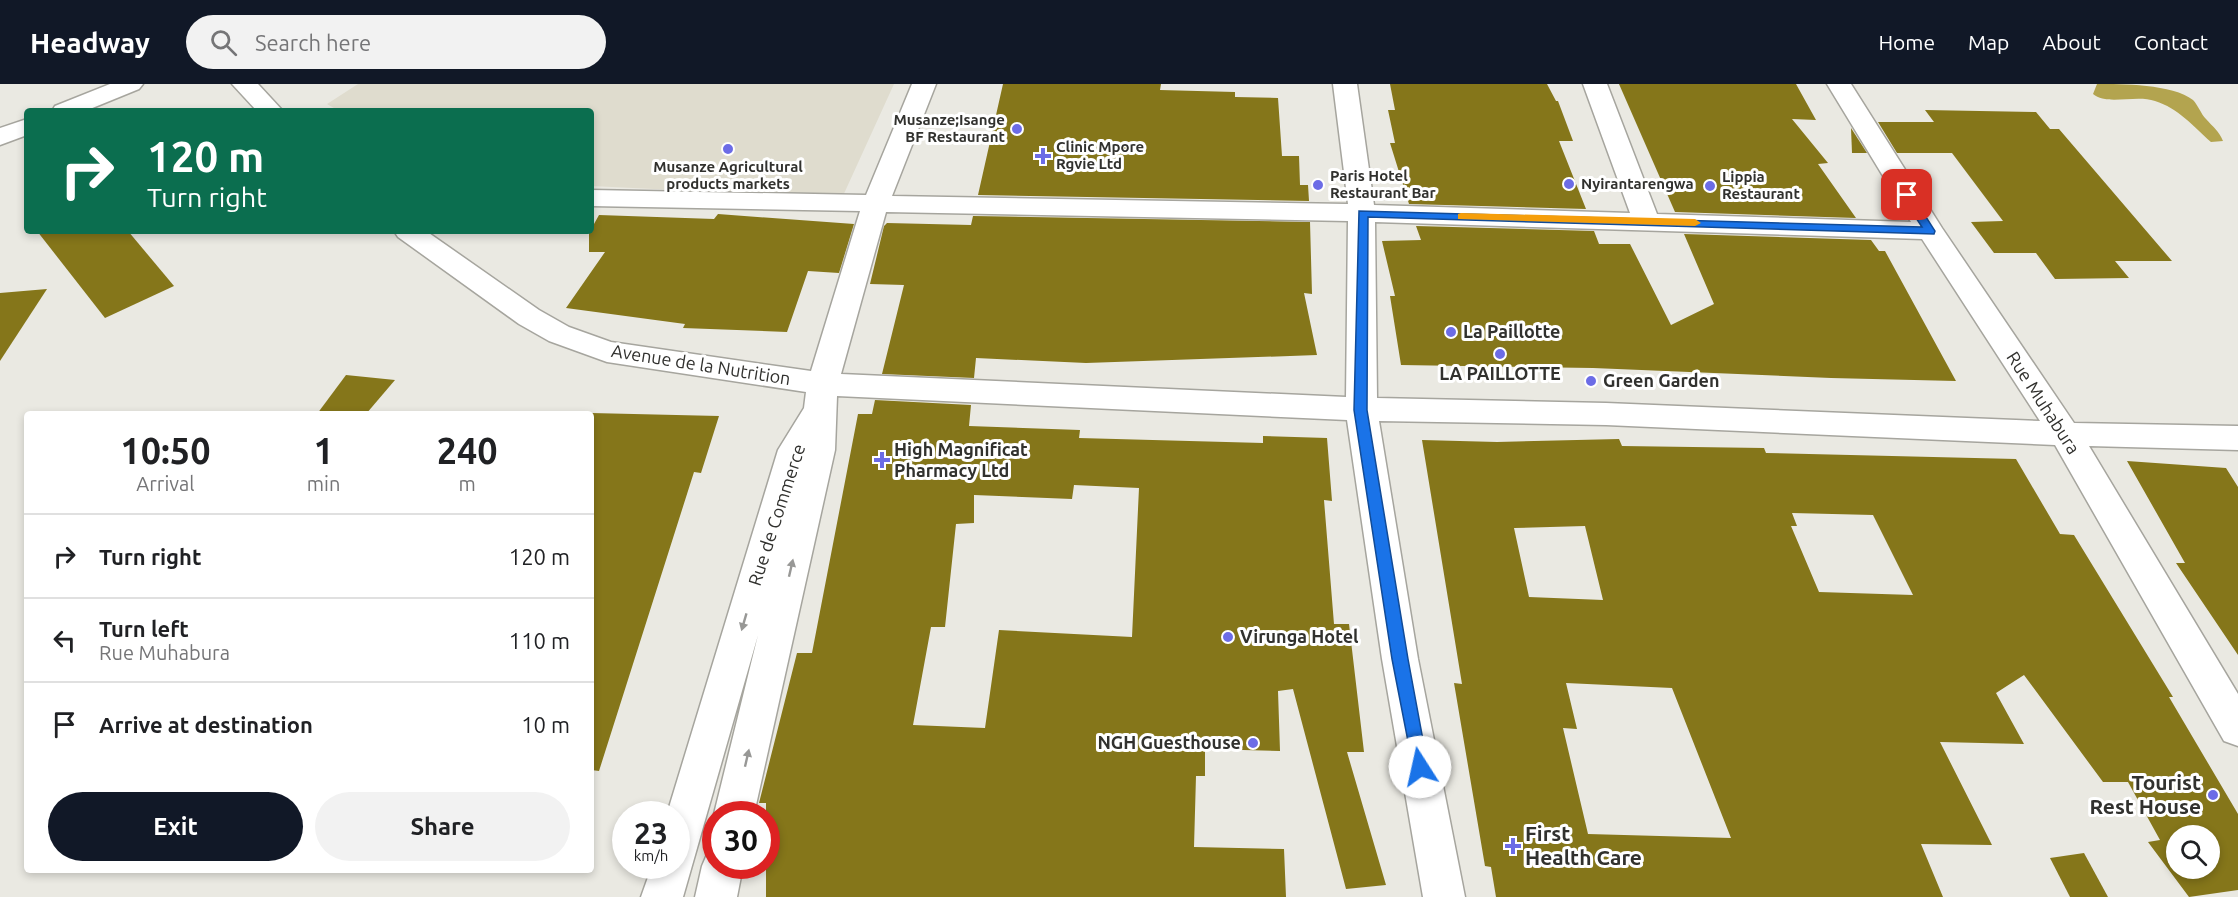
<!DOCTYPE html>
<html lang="en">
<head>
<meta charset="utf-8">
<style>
  :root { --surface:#fff; --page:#f2f2f2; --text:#202124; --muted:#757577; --line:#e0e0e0; --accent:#111827 }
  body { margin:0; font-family:Ubuntu,sans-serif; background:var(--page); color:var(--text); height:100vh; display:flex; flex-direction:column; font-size:22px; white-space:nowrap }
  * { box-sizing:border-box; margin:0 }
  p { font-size:20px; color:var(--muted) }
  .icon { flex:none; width:33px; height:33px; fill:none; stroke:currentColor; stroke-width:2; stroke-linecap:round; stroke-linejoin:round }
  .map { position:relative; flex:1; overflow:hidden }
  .drawer { position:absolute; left:24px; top:327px; width:570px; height:462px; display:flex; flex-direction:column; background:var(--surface); border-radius:6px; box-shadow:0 3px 9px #0003 }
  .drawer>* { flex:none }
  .banner { position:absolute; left:24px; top:24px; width:570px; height:126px; border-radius:6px; box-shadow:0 3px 9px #0003; background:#0b6e4f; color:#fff; overflow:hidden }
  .tools { position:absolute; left:2166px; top:741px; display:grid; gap:12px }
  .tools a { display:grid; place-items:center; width:54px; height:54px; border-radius:50%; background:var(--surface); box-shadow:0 3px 9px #0003; font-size:30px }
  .speed { position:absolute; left:612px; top:717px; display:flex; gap:12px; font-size:30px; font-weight:700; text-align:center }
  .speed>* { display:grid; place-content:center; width:78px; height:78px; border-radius:50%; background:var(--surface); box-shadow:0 3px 9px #0003; line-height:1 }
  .speed small { font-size:15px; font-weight:400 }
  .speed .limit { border:9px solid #d22; background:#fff; color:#111 }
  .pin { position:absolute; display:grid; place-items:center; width:51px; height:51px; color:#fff; margin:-26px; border-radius:12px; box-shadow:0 3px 9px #0006 }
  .me { position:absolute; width:66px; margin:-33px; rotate:350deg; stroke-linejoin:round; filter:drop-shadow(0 0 4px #0008) }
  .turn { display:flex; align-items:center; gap:21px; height:126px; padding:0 24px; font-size:27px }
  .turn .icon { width:78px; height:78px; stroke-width:2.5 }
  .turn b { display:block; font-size:42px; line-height:51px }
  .eta { display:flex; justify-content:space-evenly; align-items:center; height:102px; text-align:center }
  .eta b { font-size:36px; font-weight:600; line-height:42px }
  .button { display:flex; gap:12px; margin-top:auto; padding:12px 24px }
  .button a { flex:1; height:69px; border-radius:36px; background:var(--accent); color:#fff; font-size:24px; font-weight:600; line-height:69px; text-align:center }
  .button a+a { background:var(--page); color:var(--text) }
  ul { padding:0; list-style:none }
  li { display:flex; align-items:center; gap:18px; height:84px; padding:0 24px; border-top:2px solid var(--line) }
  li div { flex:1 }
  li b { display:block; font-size:22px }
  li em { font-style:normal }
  header { display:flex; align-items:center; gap:36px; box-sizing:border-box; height:84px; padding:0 30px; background:var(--accent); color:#fff }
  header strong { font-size:28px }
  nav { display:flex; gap:33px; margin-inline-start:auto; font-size:21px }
  .search { width:420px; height:54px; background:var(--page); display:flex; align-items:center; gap:15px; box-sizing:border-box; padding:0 21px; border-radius:33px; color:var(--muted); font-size:22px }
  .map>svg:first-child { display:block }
  .built { fill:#dfdcce }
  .water { fill:#b3a44f }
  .building { fill:#85761a; fill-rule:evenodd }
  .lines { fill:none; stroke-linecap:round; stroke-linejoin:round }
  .minor-casing { stroke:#a6a59e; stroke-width:3 }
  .minor { fill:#fff; fill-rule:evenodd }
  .oneway { fill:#989896 }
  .route { fill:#1a73e8; stroke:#114b97; stroke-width:1.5 }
  .slow { fill:#f59e0b }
  .poi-dot { fill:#6c6ce6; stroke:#fff; stroke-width:2 }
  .labels { text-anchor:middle; stroke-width:6; stroke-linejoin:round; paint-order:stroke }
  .far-poi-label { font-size:15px; font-weight:bold; fill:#31312e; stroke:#fff; text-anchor:start }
  .poi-label { font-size:18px; font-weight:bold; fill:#31312e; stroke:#fff; text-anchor:start }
  .street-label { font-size:18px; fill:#31312e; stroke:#fff }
  .near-poi-label { font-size:21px; font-weight:bold; fill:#31312e; stroke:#fff; text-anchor:end }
</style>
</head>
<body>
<header>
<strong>Headway</strong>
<div class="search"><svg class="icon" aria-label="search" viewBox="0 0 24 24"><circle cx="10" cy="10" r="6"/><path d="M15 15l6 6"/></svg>Search here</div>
<nav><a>Home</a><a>Map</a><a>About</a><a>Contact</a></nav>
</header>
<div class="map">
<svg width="2238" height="813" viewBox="0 0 2238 813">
  <rect width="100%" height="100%" fill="#eae9e2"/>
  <path class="built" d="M358 0H894L842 114 591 102V27H339L327 20Z"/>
  <path class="water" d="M2097 0C2121 0 2173 0 2193 16 2198 21 2201 30 2206 35 2213 43 2219 47 2223 57L2211 58C2194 43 2178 24 2155 17 2136 10 2107 22 2093 10Z"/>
  <g class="building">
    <path d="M1003 0H1161L1160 6 1235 8V13L1278 14 1282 72H1299L1300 101H1308L1309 117 978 111Z"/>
    <path d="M1390 0H1547L1556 17H1558L1573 57H1559L1586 125 1409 120 1390 59H1395L1388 26H1395Z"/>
    <path d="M1619 0H1796L1816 36 1792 35 1828 79 1818 80 1856 134 1675 128Z"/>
    <path d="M1925 26 2036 28 2050 45H2059L2172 177H2115L2129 194 2055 195 2036 169H1994L1971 138 2003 137 1952 69H1897L1878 38H1934Z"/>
    <path d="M1851 44 1867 69H1852Z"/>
    <path d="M718 130 854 140 839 189 808 187 787 248 683 244 685 240 566 224 605 168H589V149L599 131 714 135Z"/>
    <path d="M973 132 1310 138 1312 210 1304 209 1317 271 1086 279 976 274 974 294 882 290 904 201 870 200 884 142 887 139 971 141Z"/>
    <path d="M1416 142 1594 147 1599 160H1630L1671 241 1714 220 1684 150 1871 156 1879 167H1885L1956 297 1831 294 1593 284 1401 281 1390 212H1395L1382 157 1421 156Z"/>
    <path d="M37 147H128L174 202 105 234Z"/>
    <path d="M47 205 0 277V209Z"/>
    <path d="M346 291 395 296 366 330H317Z"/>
    <path d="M875 316 971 321 969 342 1080 346 1079 354 1263 359V352L1327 354 1332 417 1324 416 1334 540H1349L1364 668H1347L1386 801 1346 805 1293 605 1278 607 1280 667 1205 665V692H1196L1194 763 1284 765 1286 813H766V719H759L797 569H812L858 330H872ZM1074 401 1139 404 1132 553 999 546 985 644 913 641 931 543H945L956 440 974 439V411L1072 415Z"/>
    <path d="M591 329 719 332 701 389 694 388 599 687 591 686Z"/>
    <path d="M1619 355 1622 362 1764 364 1766 369 2016 375 2060 450 2074 451 2173 613H2169L2238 730V806L2189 813 2148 758 2160 756 2128 698H2103L2024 591 1996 609 2024 660 1940 658 1992 761 1921 760 1943 813H1496L1491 783 1485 782 1454 599 1462 600 1422 356 1497 358ZM1792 429 1873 431 1913 511 1819 508 1791 442H1797ZM1585 442 1603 516 1529 513 1514 444ZM1566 599 1672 604 1731 754 1588 750 1563 644 1577 645ZM2176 752H2210V784H2176Z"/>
    <path d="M2127 377 2226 384 2238 403V571L2176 479H2185Z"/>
    <path d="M2084 769 2108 813H2070L2050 774Z"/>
  </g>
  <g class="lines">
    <g class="minor-casing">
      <g id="minor">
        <path d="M110 0H143L139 5 85 27H52L55 22Z"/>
        <path d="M232 0H258L283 27H257Z"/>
        <path d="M912 0H936L892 112 1348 120 1333 0H1357L1374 121 1630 129 1583 0H1607L1657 130 1911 138 1827 0H1851L1942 144 2074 339 2238 342V366L2089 362 2238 610V662L2224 657 2055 361 1606 341 1379 337 1418 575 1465 813H1423L1382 575 1347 336 837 312 835 366 754 730H716V734L714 730 758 551 683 813H641L652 782H676V730H667L778 366 804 324 806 308 607 278 549 257 519 240 398 153 394 147H426L539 226 569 243 611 258 811 287 860 127 591 122V106L866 111ZM886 128 1348 137 1346 313 841 290ZM1375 138 1922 155 2040 337 1606 319 1377 314Z"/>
        <path d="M27 35V51L0 61V44Z"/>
        <path d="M716 765V782H743L737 813H695L702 782 708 768Z"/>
      </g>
    </g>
    <use href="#minor" class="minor"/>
  </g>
  <defs><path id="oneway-solid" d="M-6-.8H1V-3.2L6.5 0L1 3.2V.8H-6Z" transform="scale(1.5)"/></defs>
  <g class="oneway">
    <use href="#oneway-solid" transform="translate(791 484) rotate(-77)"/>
    <use href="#oneway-solid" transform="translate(744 538) rotate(106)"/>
    <use href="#oneway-solid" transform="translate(747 674) rotate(-77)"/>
  </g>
  <path class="route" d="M1907 107 1912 111 1935 147 1934 150 1368 133 1367 326 1408 575 1428 683 1426 688 1420 690 1414 688 1392 575 1354 326 1359 127 1922 143 1901 111Z"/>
  <path class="slow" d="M1461 129 1695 135 1701 139 1695 142 1458 135V130Z"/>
  <g class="poi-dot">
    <circle cx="1017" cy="45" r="6"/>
    <circle cx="728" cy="65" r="6"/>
    <path d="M1040 63h6v6h6v6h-6v6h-6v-6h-6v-6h6z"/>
    <circle cx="1569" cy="100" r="6"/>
    <circle cx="1318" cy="101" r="6"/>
    <circle cx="1710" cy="102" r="6"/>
    <circle cx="1451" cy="248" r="6"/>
    <circle cx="1500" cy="270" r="6"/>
    <circle cx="1591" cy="297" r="6"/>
    <path d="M879 367h6v6h6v6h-6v6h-6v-6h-6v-6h6z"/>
    <circle cx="1228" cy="553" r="6"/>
    <circle cx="1253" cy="659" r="6"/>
    <circle cx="2213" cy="711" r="6"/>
    <path d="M1510 753h6v6h6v6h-6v6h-6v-6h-6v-6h6z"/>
  </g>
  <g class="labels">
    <g class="far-poi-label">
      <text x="1005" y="41" text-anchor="end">Musanze;Isange<tspan x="1005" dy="17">BF Restaurant</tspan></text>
      <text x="1056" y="68">Clinic Mpore<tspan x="1056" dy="17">Rgvie Ltd</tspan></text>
      <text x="728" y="88" text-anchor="middle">Musanze Agricultural<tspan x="728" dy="17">products markets</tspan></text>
      <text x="1330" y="97">Paris Hotel<tspan x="1330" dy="17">Restaurant Bar</tspan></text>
      <text x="1722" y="98">Lippia<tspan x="1722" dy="17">Restaurant</tspan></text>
      <text x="1581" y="105">Nyirantarengwa</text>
    </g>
    <g class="poi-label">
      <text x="1463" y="254">La Paillotte</text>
      <text x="1500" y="296" text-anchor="middle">LA PAILLOTTE</text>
      <text x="1603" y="303">Green Garden</text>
      <text x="894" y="372">High Magnificat<tspan x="894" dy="21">Pharmacy Ltd</tspan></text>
      <text x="1240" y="559">Virunga Hotel</text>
      <text x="1241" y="665" text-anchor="end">NGH Guesthouse</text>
    </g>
    <g class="street-label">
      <text transform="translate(701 281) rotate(9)" y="6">Avenue de la Nutrition</text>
      <text transform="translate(2043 319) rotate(57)" y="6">Rue Muhabura</text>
      <text transform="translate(777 431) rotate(-72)" y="6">Rue de Commerce</text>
    </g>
    <g class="near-poi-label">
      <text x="2201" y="706">Tourist<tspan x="2201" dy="24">Rest House</tspan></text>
      <text x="1525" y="757" text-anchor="start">First<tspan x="1525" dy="24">Health Care</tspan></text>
    </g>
  </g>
</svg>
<div class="tools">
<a><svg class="icon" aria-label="search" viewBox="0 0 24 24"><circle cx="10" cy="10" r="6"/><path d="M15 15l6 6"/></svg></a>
</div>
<div class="speed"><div>23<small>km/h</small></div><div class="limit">30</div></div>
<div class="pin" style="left:1907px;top:111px;background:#d93025"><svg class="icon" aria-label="arrive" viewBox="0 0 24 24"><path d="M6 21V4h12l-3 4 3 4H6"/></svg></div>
<svg class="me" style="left:1420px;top:683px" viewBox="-20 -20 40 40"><circle r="19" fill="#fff"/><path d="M0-13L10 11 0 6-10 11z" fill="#1a73e8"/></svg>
<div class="banner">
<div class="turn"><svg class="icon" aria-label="right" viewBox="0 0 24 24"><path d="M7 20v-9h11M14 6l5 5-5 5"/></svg><div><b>120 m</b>Turn right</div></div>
</div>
<section class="drawer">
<div class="eta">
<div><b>10:50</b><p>Arrival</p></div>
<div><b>1</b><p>min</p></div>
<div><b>240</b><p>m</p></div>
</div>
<ul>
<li><svg class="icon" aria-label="right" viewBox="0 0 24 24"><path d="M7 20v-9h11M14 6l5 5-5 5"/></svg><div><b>Turn right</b></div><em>120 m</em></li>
<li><svg class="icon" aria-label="left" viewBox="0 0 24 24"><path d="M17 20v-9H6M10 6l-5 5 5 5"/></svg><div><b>Turn left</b><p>Rue Muhabura</p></div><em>110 m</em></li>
<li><svg class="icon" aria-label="arrive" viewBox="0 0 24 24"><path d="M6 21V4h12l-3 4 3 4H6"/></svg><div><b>Arrive at destination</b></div><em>10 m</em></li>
</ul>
<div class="button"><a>Exit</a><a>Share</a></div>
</section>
</div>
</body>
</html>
